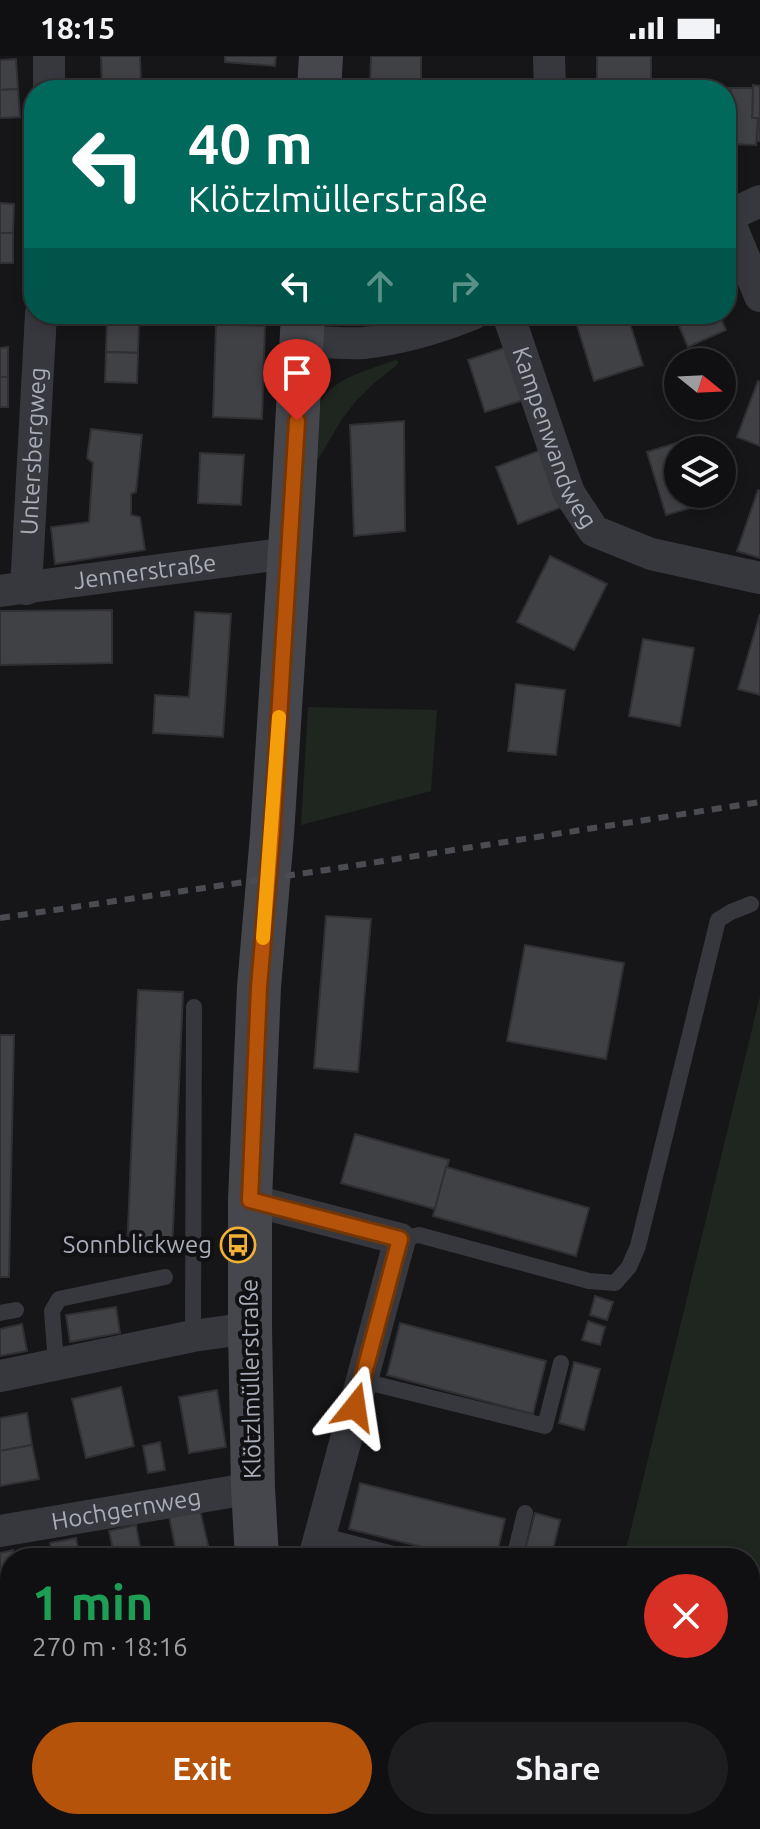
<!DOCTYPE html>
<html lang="en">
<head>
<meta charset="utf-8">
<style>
  :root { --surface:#101012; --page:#1e1e20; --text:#f1f3f6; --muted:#9c9d9f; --line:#303032; --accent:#b45309 }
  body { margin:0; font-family:Ubuntu,sans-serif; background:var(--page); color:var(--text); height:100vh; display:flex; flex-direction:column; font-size:30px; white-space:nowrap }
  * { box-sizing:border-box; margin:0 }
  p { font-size:26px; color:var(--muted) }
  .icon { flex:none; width:44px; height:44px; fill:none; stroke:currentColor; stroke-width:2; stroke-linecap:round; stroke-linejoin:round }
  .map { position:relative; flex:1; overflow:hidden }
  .side { position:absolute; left:0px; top:1492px; width:760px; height:282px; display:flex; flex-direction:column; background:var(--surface); border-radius:32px 32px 0 0; box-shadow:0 4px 12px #0003,0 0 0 2px var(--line) }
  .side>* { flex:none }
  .guide { position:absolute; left:24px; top:24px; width:712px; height:244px; border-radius:32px; box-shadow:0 4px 12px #0003,0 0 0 2px var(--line); background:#00695c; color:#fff; overflow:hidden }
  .needle { width:52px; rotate:108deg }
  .controls { position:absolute; left:664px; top:292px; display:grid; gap:16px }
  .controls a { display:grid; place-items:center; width:72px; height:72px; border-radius:50%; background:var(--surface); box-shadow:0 4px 12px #0003,0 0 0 2px var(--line); font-size:40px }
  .pin { position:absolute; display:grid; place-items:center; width:68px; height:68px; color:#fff; margin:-82px -34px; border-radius:50% 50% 50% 0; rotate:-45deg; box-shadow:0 0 8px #0007 }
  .pin .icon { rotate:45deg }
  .me { position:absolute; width:88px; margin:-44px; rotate:15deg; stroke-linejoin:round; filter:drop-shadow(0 0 6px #0008) }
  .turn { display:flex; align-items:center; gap:28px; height:168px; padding:0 32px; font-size:36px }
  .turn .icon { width:104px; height:104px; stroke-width:2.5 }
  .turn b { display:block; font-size:56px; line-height:68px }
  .lanes { display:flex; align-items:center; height:76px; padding:0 32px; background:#0003; justify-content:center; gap:40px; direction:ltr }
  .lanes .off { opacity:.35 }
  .round { display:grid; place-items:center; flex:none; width:84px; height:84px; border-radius:42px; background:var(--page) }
  .head { display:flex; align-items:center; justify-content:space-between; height:136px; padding:0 32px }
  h1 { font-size:48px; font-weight:700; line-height:60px; color:#1e9e55 }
  .button { display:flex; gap:16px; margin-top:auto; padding:16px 32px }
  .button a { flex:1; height:92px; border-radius:48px; background:var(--accent); color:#fff; font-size:32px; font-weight:700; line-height:92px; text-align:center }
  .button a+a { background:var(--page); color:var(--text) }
  .status { display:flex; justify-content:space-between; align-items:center; height:56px; padding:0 40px; background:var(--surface); direction:ltr }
  .status svg { height:22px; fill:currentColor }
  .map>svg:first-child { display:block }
  .green { fill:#1e261f }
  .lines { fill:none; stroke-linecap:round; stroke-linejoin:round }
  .stream { stroke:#2c353c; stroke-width:8 }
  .building { fill:#404145; stroke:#303034; stroke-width:2 }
  .lane { stroke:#37383d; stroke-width:16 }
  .street { stroke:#37383d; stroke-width:32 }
  .secondary { stroke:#45474d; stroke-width:44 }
  .rail { stroke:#4a4c52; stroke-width:6; stroke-dasharray:10 8; stroke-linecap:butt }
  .route-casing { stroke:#753606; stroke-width:20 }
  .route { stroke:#b45309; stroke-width:14 }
  .slow { stroke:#f59e0b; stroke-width:14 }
  .labels { text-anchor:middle; stroke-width:8; stroke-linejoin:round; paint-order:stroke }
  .street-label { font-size:24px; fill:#a8adb8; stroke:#111113 }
  .poi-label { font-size:24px; fill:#a8adb8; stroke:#111113; text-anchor:end }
</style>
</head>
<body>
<div class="status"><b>18:15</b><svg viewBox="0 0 49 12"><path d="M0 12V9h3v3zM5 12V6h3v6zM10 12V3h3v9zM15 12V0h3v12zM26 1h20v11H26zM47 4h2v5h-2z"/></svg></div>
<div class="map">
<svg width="760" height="1773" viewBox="0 0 760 1773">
  <rect width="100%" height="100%" fill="#161618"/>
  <g class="green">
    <path d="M395 304 398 305 397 309 374 327 356 345 342 363 317 405 316 403C317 385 315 364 321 347 330 322 373 313 395 304Z"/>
    <path d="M308 651 437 654 431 735 301 769Z"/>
    <path d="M760 940V1773H602L605 1764H750V1502H624Z"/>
    <path d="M297 1764H513L511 1773H298Z"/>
  </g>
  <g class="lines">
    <g class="stream">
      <path d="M750 1619 760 1626"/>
      <path d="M590 1773 593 1764"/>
    </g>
  </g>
  <g class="building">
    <path d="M101 0H140L141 28 102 29Z"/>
    <path d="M225 0H276L275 10 225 6Z"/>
    <path d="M371 0H421V34H370Z"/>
    <rect x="597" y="0" width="54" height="25"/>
    <path d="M16 3 18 33 0 34V4Z"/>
    <path d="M753 29 760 30V85H757L758 62H752Z"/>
    <path d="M707 31 731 32 729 88H726V34H707Z"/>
    <path d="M731 32H753L752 62H758L756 89 729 88Z"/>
    <path d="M18 33 20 61 0 62V34Z"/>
    <path d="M0 147 14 148 13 177H0Z"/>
    <rect x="0" y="177" width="13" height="30"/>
    <path d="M602 258H627L643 309 594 325 576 266Z"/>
    <path d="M674 258H719L726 274 688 291Z"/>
    <path d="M107 265 139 267 138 297 106 296Z"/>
    <path d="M216 268 265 270 262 363 213 361Z"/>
    <path d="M510 290 527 343 485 356 468 304Z"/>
    <path d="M8 291V321H0V292Z"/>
    <path d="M106 296 138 297 137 327 105 326Z"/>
    <rect x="0" y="321" width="8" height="30"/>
    <path d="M758 325 760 326V390L737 381Z"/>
    <path d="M404 365 405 475 354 480 350 369Z"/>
    <path d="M91 373 142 379 136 436 131 438V459L140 461 145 494 55 508 51 471 89 466 93 407 87 402Z"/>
    <path d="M699 380 703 394H678V438H716L718 444 666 459 647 396Z"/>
    <path d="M541 394 562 451 518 468 496 411Z"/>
    <path d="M200 397 244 399 241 449 198 447Z"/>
    <path d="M758 434 760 435V502L737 495Z"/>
    <path d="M550 500 607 528 574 594 517 566Z"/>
    <path d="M112 554V607L0 609V555Z"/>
    <path d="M195 556 231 558 223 681 153 677 155 639 189 641Z"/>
    <path d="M760 558V639L738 633Z"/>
    <path d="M643 583 694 592 680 670 629 660Z"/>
    <path d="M516 628 565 634 556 699 508 695Z"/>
    <path d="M326 860 371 863 358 1016 314 1012Z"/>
    <path d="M525 889 624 907 606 1003 507 985Z"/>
    <path d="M138 934 183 936 172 1196 127 1195Z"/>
    <path d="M0 979H14L9 1221H0Z"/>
    <path d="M355 1078 449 1104 435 1153 341 1127Z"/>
    <path d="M446 1111 589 1152 576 1200 433 1160Z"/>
    <path d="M595 1240 613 1246 607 1264 590 1259Z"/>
    <path d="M116 1251 120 1277 70 1286 66 1259Z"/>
    <path d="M588 1265 605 1271 600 1289 582 1284Z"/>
    <path d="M400 1267 546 1305 533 1358 387 1319Z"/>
    <path d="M22 1268 27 1295 0 1300V1273Z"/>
    <path d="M574 1306 600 1313 584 1374 559 1367Z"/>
    <path d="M121 1331 134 1390 86 1402 72 1343Z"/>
    <path d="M217 1334 226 1391 189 1397 179 1341Z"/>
    <path d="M27 1357 32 1389 0 1395V1362Z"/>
    <path d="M160 1386 165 1414 148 1417 143 1390Z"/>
    <path d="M32 1389 39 1423 0 1430V1395Z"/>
    <path d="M360 1427 505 1463 496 1502H467L349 1473Z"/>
    <path d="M200 1454 211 1502H169L177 1500 169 1460Z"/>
    <path d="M535 1457 560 1464 551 1502H523Z"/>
    <path d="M136 1469 142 1502H115L109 1475Z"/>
    <path d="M76 1482 80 1502H53L50 1487Z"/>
    <path d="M13 1494 14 1502H10V1566L0 1568V1497Z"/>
    <path d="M7 1566 10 1578V1640L0 1642V1568Z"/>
    <path d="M10 1705V1738L0 1741V1707Z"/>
    <path d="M10 1738V1764H31L33 1773H3L0 1758V1741Z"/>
    <path d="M67 1764H96L98 1773H39L67 1767Z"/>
    <path d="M96 1764H164L166 1773H98Z"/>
    <path d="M164 1764H238L200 1773H166Z"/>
  </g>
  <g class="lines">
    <g class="lane">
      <path d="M400 1183 419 1179 589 1225 615 1227 629 1211 638 1190 718 864 731 856 751 848"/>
      <path d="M0 1257 16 1254"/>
      <path d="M193 1280 194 951"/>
      <path d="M56 1308 52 1255 59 1243 165 1221"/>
      <path d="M363 1325 545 1370 561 1307"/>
      <path d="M320 1479 409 1502"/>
      <path d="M514 1502 525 1457"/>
    </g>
    <g class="street">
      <path d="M49 0V34"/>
      <path d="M549 0 550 34"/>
      <path d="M727 160 760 240"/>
      <path d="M726 161 760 145"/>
      <path id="s1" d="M508 258 569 437 594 475 651 498 760 522"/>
      <path d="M301 285C322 286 344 288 364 287 402 283 438 272 473 258"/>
      <path id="s2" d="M26 533 41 258"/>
      <path id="s3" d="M0 535 290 497"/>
      <path d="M250 1144 400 1183 314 1502"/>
      <path d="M0 1320 193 1280 250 1272"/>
      <path id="s4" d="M0 1475 253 1432"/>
      <path d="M0 1653 10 1651"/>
    </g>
    <g class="secondary">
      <path d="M319 34 321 0"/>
      <path d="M257 1502 253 1432 250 1272V1144L259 931 272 779 293 446 303 258"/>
      <path d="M275 1764 276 1773"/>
    </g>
    <path class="rail" d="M0 862 326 814 760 746"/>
  </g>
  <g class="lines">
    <g class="route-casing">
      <path id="route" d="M297 365 272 779 259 931 250 1144 400 1183 355 1351"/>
    </g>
    <use href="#route" class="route"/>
    <path class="slow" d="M263 882 279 661"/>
  </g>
  <defs>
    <g id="bus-ring" transform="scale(1.8)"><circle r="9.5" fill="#111113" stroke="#f2b134" stroke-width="1.5"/><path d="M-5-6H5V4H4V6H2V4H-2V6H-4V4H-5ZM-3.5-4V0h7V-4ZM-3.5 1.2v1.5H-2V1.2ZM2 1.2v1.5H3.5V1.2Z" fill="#f2b134"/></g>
  </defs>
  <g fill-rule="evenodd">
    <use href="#bus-ring" x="238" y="1189"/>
  </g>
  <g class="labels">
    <g class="street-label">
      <text dy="8" stroke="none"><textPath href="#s1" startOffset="132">Kampenwandweg</textPath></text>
      <text dy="8" stroke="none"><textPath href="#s2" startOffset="138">Untersbergweg</textPath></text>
      <text dy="8" stroke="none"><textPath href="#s3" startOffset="146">Jennerstraße</textPath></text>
      <text transform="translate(251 1323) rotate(-91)" y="8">Klötzlmüllerstraße</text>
      <text dy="8" stroke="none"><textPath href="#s4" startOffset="128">Hochgernweg</textPath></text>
    </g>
    <g class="poi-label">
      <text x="212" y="1197">Sonnblickweg</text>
    </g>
  </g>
</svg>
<div class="controls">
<a><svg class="needle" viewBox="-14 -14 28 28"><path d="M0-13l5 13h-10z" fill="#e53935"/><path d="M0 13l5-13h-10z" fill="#9c9d9f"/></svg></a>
<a><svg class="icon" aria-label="layers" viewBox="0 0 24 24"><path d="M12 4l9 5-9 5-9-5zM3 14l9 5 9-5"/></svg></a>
</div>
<div class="pin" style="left:297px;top:365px;background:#d93025"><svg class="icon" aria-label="arrive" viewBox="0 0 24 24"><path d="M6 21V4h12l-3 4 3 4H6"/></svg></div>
<svg class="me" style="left:355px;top:1351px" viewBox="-20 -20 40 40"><path d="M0-17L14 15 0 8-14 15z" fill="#b45309" stroke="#fff" stroke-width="4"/></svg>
<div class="guide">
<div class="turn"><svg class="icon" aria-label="left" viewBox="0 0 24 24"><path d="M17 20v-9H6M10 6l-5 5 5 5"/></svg><div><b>40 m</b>Klötzlmüllerstraße</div></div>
<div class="lanes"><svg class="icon" aria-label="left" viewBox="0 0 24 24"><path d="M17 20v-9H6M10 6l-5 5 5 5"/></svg><svg class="icon off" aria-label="ahead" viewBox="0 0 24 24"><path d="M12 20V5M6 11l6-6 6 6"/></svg><svg class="icon off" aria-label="right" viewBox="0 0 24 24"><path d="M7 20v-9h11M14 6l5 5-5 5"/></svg></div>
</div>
<section class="side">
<div class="head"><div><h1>1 min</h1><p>270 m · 18:16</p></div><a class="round" style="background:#d93025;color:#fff"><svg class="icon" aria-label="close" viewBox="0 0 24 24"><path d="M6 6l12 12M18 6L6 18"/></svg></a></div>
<div class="button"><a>Exit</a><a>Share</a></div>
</section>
</div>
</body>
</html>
